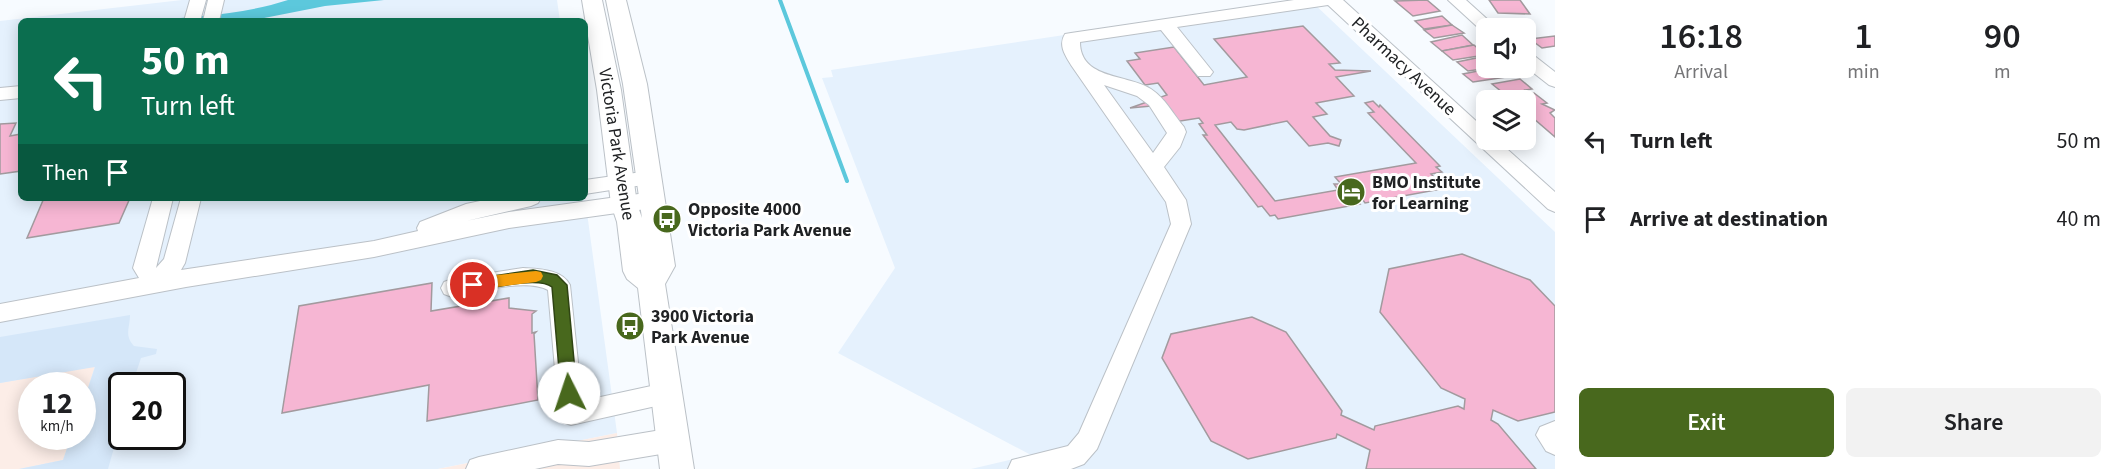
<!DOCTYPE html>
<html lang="en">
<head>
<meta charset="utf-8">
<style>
  :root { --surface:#fff; --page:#f2f2f2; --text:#202124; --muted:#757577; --accent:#48681d }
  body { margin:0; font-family:"Source Sans 3",sans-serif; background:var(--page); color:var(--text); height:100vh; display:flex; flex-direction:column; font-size:22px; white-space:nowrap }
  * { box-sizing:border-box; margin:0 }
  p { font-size:20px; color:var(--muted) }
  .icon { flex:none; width:33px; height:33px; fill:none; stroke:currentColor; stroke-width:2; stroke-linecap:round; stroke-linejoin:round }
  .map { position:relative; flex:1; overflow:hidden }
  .details { display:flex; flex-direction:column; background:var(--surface); width:570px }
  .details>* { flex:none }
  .hud { position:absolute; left:18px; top:18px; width:570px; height:183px; border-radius:9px; box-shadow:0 3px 15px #0003; background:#0b6e4f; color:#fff; overflow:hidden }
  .buttons { position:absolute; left:1476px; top:18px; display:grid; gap:12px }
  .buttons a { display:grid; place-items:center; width:60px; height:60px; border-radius:9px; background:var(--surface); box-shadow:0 3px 15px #0003; font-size:30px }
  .speed { position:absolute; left:18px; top:372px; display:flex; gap:12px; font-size:30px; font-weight:700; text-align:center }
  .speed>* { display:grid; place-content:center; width:78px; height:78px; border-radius:50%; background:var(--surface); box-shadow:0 3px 15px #0003; line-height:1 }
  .speed small { font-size:15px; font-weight:400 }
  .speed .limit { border:3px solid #111; border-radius:9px; background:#fff; color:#111 }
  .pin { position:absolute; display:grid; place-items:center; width:51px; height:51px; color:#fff; margin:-26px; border:3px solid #fff; border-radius:50%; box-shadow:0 2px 6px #0007 }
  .me { position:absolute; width:66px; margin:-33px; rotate:356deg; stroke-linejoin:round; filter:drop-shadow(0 0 4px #0008) }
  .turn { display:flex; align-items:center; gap:21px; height:126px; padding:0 24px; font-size:27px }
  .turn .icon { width:78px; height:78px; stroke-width:2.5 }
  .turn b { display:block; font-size:42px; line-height:51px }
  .then { display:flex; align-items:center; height:57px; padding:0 24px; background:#0003; gap:12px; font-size:22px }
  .eta { display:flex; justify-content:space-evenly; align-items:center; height:102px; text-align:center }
  .eta b { font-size:36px; font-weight:600; line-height:42px }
  .action { display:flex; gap:12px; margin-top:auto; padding:12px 24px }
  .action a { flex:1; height:69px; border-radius:9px; background:var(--accent); color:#fff; font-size:24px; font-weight:600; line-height:69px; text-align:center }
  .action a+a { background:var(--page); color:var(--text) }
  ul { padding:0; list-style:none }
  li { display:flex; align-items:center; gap:18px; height:78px; padding:0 24px }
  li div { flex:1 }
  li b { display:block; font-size:22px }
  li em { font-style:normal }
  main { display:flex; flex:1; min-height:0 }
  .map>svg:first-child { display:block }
  .built { fill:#e5f1fd; fill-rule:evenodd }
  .industrial { fill:#fcede7 }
  .green { fill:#d5e7f9 }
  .water { fill:#5cc8dc }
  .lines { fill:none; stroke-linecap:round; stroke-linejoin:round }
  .stream { stroke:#5cc8dc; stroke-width:4 }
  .building { fill:#f6b6d3; stroke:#a29a9e; stroke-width:1.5 }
  .minor-casing { stroke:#bbc1c7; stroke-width:2 }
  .major-casing { stroke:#bbc1c7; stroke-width:2 }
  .minor { fill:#fff; fill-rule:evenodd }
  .major { fill:#fff; fill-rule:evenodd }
  .route { fill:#48681d; stroke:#2f4413; stroke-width:1.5 }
  .slow { fill:#f59e0b }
  .labels { text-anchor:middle; stroke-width:6; stroke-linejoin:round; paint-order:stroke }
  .street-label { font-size:18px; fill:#202224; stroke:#fff }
  .poi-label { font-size:18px; font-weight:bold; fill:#202224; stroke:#fff; text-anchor:start }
</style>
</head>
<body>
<main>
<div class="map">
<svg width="1555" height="469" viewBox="0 0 1555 469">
  <rect width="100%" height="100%" fill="#f7fbff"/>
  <g class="built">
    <path d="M182 0H557L560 21H21V198H585L617 433 438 469H0V21ZM32 386H82V436H32ZM122 386H172V436H122Z"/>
    <path d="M1297 0H1310L1555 232V469H971L1031 455 838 353 895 268 822 78 833 77 831 70Z"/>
  </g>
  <g class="industrial">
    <path d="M95 366 83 403 82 386H32V436L71 437 63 460 19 469H0V383Z"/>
    <path d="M617 433 620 469H438Z"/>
  </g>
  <path class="green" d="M130 315C130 328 124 335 134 346L157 349 156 354 141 358 132 385 122 386 121 423 108 469H19L63 460 71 437 82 436 83 403 95 367 0 383V337Z"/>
  <path class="water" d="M288 0H384L325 6 249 21H148C196 16 242 15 288 0Z"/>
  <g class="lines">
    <path class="stream" d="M780 0 847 181"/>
  </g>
  <g class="building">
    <path d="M1427 0 1440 11 1413 16 1395 1Z"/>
    <path d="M1489 0H1520L1530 14 1498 13Z"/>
    <path d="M1442 16 1452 25 1424 29 1415 21Z"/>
    <path d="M1452 25 1464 33 1434 38 1424 30Z"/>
    <path d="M1303 26 1340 63 1329 64 1335 70 1371 71 1336 77 1354 96 1316 103 1327 114 1313 117 1330 136 1341 140 1339 146 1328 143 1309 146 1287 121 1244 130 1237 129 1231 122 1215 125 1275 201 1338 190 1334 184H1341L1335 177 1416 163 1368 113 1374 112 1365 103 1373 101 1379 107 1380 105 1440 166 1436 167 1442 172 1431 174 1441 184 1437 185 1441 189 1365 203 1363 200 1357 201 1360 204 1278 219 1275 215 1270 216 1262 206 1258 207 1203 135H1207L1199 124 1203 123 1199 118 1174 122 1162 105 1130 108 1167 95 1158 83 1145 85 1127 61 1140 59 1135 53 1174 47 1204 85 1247 77 1214 39Z"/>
    <path d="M1462 35 1473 45 1442 51 1431 42Z"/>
    <path d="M1555 36V46L1542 48 1530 39Z"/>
    <path d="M1474 45 1485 55 1453 60 1442 51Z"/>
    <path d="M1486 56V68H1489L1468 71 1457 62Z"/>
    <path d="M1493 68H1503L1513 76 1473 82 1463 74Z"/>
    <path d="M1520 79 1532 89 1525 90 1529 94 1534 93 1547 103 1542 104 1555 110 1550 113 1555 118V137L1526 112V100H1512L1492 84Z"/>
    <path d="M16 123 10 136 21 134V171L0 174V124Z"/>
    <path d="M44 198H130L119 223 27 238Z"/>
    <path d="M1462 254 1530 280 1555 306V412L1518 421 1493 410 1491 420 1498 424 1536 469H1366L1370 450 1337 434 1336 438 1248 459 1211 441 1162 358 1171 334 1252 317 1286 332 1342 411 1341 415 1374 430 1375 426 1458 406 1464 409 1465 399 1441 388 1380 312 1389 269Z"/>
    <path d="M432 283 431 311 509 298V308L536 311 532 314V333L536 332 534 334 538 400 427 421 429 385 282 413 299 306Z"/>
  </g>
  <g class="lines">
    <g class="minor-casing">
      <g id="minor">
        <path d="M190 0H206L200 21H184Z"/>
        <path d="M208 0H224L219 21H203Z"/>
        <path d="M1294 0H1343L1486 130V140H1497L1555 192V212L1548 209 1328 5 1177 27 1213 72 1210 76H1198L1161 30 1080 42C1080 80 1128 74 1151 89 1165 98 1173 114 1184 127L1186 132 1180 147 1164 167 1186 200 1191 224 1097 449 1084 464 1071 469H1008L1012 460 1068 446 1079 433 1171 224 1166 202 1071 65C1065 55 1058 45 1065 34L1071 33ZM1104 85 1137 96 1149 105 1167 133 1153 153Z"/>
        <path d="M1448 0H1466L1497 28H1486V33L1483 32Z"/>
        <path d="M1526 52 1532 54 1555 72V87L1549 85 1526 67Z"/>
        <path d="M21 86V98L0 100V88Z"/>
        <path d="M649 171 656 173 659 178 656 183 585 194V180Z"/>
        <path d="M653 192 660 195 663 200 660 205 653 208 509 228 374 257 186 287 0 322V304L139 278 133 268 153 198H173L156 268 164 259 181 198H201L185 263 181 270 374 241 418 231 417 228 420 222 466 204 494 198H541L538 203 531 206 466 221 509 212Z"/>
        <path d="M523 268C539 269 562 269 570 285L582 401 665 383 674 386 677 394 674 402 571 425 562 422 559 414 548 290C525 278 477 292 452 297L444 294 441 288 444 282 452 279Z"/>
        <path d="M1555 421V455L1546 451 1536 435 1540 427Z"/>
        <path d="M673 428 682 432 686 440 682 448 673 452 589 466 558 464 535 469H466L470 460 479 457 558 440 589 442Z"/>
      </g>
    </g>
    <g class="major-casing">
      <path id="major" d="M582 0H602L621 90 637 204 642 218 623 84 606 0H626L647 84 675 266 665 284 694 469H660L638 288 627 279 623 271 617 222 611 204 597 90Z"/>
    </g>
    <use href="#minor" class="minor"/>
    <use href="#major" class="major"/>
  </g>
  <path class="route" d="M533 270 557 275 567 285 577 393 575 398 569 400 564 398 561 393 552 287C539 276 491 288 473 291L468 289 465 285 468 281 473 279Z"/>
  <path class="slow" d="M536 271 541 272 543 276 541 280 536 282 497 287 492 285 490 281 492 277 497 275Z"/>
  <defs>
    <g id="hotel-disc" transform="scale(1.5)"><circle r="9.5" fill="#48681d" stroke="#fff"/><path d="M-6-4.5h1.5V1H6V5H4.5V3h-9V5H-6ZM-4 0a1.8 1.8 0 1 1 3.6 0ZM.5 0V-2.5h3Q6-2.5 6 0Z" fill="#fff"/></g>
    <g id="bus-disc" transform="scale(1.5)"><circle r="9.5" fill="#48681d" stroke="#fff"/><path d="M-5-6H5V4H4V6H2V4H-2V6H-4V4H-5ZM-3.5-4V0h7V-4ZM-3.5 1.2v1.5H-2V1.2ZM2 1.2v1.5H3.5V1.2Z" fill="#fff"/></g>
  </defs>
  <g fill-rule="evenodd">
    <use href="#hotel-disc" x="1351" y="192"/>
    <use href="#bus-disc" x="667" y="219"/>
    <use href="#bus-disc" x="630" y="326"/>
  </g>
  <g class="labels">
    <g class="street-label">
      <text transform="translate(1404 66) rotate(43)" y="6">Pharmacy Avenue</text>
      <text transform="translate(617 144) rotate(81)" y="6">Victoria Park Avenue</text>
    </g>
    <g class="poi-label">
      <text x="1372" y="188">BMO Institute<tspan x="1372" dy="21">for Learning</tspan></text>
      <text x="688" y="215">Opposite 4000<tspan x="688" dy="21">Victoria Park Avenue</tspan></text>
      <text x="651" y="322">3900 Victoria<tspan x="651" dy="21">Park Avenue</tspan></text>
    </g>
  </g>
</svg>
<div class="buttons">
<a><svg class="icon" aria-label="sound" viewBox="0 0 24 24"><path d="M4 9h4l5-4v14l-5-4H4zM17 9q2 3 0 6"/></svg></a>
<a><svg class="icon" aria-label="layers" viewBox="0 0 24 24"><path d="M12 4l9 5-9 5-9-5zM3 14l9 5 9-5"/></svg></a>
</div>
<div class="speed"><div>12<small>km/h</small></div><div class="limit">20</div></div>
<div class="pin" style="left:473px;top:285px;background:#d93025"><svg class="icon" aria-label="arrive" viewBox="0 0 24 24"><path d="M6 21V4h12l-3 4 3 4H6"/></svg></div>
<svg class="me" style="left:569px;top:393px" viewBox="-20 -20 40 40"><circle r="19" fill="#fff"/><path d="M0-13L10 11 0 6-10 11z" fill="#48681d"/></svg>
<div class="hud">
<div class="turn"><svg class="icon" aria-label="left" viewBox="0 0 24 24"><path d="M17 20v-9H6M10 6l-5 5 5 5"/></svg><div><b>50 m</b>Turn left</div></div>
<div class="then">Then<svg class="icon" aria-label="arrive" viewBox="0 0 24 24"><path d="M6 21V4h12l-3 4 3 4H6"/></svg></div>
</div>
</div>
<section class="details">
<div class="eta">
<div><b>16:18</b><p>Arrival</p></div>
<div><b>1</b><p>min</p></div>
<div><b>90</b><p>m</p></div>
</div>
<ul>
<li><svg class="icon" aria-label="left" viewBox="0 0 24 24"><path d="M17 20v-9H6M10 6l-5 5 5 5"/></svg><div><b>Turn left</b></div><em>50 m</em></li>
<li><svg class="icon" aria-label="arrive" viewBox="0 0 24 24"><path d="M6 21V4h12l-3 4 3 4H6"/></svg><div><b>Arrive at destination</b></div><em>40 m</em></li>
</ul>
<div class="action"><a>Exit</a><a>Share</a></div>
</section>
</main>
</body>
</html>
